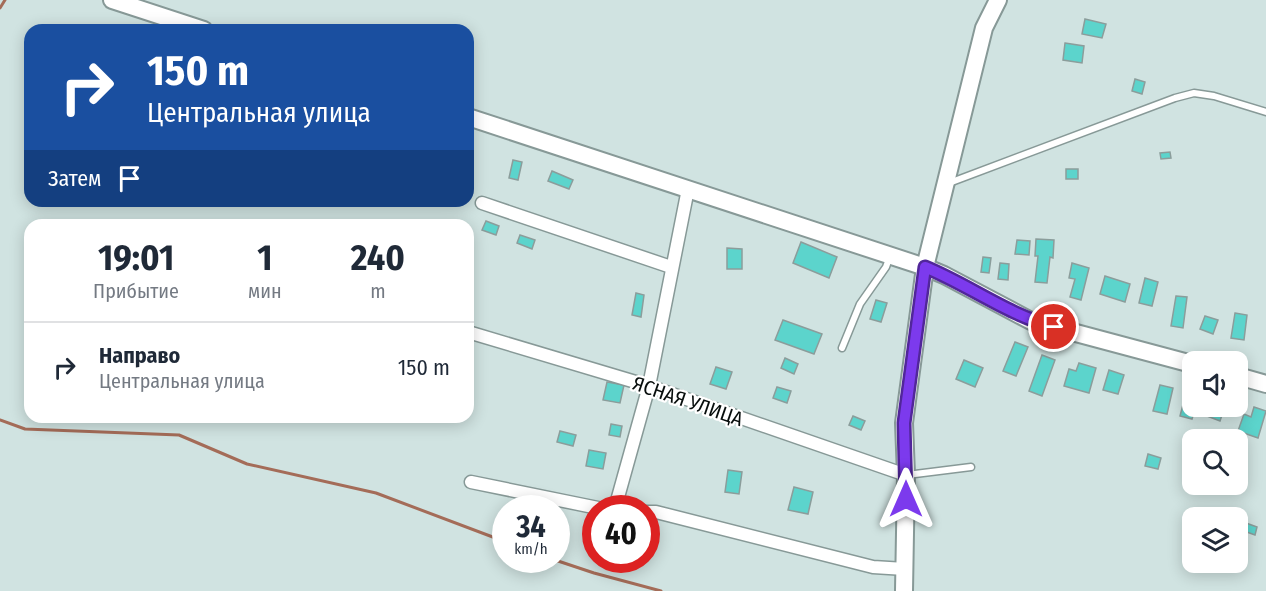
<!DOCTYPE html>
<html lang="ru">
<head>
<meta charset="utf-8">
<style>
  :root { --surface:#fff; --page:#f2f2f3; --text:#1f2937; --muted:#747a83; --line:#e0e1e3 }
  body { margin:0; font-family:"Fira Sans Condensed",sans-serif; background:var(--page); color:var(--text); height:100vh; display:flex; flex-direction:column; font-size:22px; white-space:nowrap }
  * { box-sizing:border-box; margin:0 }
  p { font-size:20px; color:var(--muted) }
  .icon { flex:none; width:33px; height:33px; fill:none; stroke:currentColor; stroke-width:2; stroke-linecap:round; stroke-linejoin:round }
  .map { position:relative; flex:1; overflow:hidden }
  .panel { position:absolute; left:24px; top:219px; width:450px; height:204px; display:flex; flex-direction:column; background:var(--surface); border-radius:18px; box-shadow:0 3px 15px #0003 }
  .panel>* { flex:none }
  .top-card { position:absolute; left:24px; top:24px; width:450px; height:183px; border-radius:18px; box-shadow:0 3px 15px #0003; background:#1a4fa0; color:#fff; overflow:hidden }
  .tools { position:absolute; left:1182px; top:351px; display:grid; gap:12px }
  .tools a { display:grid; place-items:center; width:66px; height:66px; border-radius:12px; background:var(--surface); box-shadow:0 3px 15px #0003; font-size:30px }
  .speed { position:absolute; left:492px; top:495px; display:flex; gap:12px; font-size:30px; font-weight:700; text-align:center }
  .speed>* { display:grid; place-content:center; width:78px; height:78px; border-radius:50%; background:var(--surface); box-shadow:0 3px 15px #0003; line-height:1 }
  .speed small { font-size:15px; font-weight:400 }
  .speed .limit { border:9px solid #d22; background:#fff; color:#111 }
  .pin { position:absolute; display:grid; place-items:center; width:51px; height:51px; color:#fff; margin:-26px; border:3px solid #fff; border-radius:50%; box-shadow:0 2px 6px #0007 }
  .me { position:absolute; width:66px; margin:-33px; rotate:0deg; stroke-linejoin:round; filter:drop-shadow(0 0 4px #0008) }
  .turn { display:flex; align-items:center; gap:21px; height:126px; padding:0 24px; font-size:27px }
  .turn .icon { width:78px; height:78px; stroke-width:2.5 }
  .turn b { display:block; font-size:42px; line-height:51px }
  .then { display:flex; align-items:center; height:57px; padding:0 24px; background:#0003; gap:12px; font-size:22px }
  .eta { display:flex; justify-content:space-evenly; align-items:center; height:102px; text-align:center }
  .eta b { font-size:36px; font-weight:700; line-height:42px }
  ul { padding:0; list-style:none }
  li { display:flex; align-items:center; gap:18px; height:90px; padding:0 24px; border-top:2px solid var(--line) }
  li div { flex:1 }
  li b { display:block; font-size:22px }
  li em { font-style:normal }
  .map>svg:first-child { display:block }
  .lines { fill:none; stroke-linecap:round; stroke-linejoin:round }
  .stream { stroke:#a46c58; stroke-width:3 }
  .building { fill:#5cd4cc; stroke:#8b9d9b; stroke-width:1.5 }
  .lane-casing { stroke:#879997; stroke-width:9 }
  .street-casing { stroke:#879997; stroke-width:15 }
  .secondary-casing { stroke:#879997; stroke-width:20 }
  .lane { stroke:#fff; stroke-width:6 }
  .street { stroke:#fff; stroke-width:12 }
  .secondary { stroke:#fff; stroke-width:16 }
  .route-casing { stroke:#51269a; stroke-width:15 }
  .route { stroke:#7c3aed; stroke-width:10 }
  .labels { text-anchor:middle; stroke-width:4.5; stroke-linejoin:round; paint-order:stroke }
  .street-label { font-size:20px; fill:#070d0c; stroke:#fff }
</style>
</head>
<body>
<div class="map">
<svg width="1266" height="591" viewBox="0 0 1266 591">
  <rect width="100%" height="100%" fill="#d0e3e1"/>
  <g class="lines">
    <g class="stream">
      <path d="M0 8 5 0"/>
      <path d="M0 420 25 429 179 435 247 464 376 493 506 542"/>
      <path d="M555 560 594 573 661 591"/>
    </g>
  </g>
  <g class="building">
    <path d="M1085 19 1106 24 1102 38 1082 34Z"/>
    <path d="M1065 43 1084 46 1082 63 1063 60Z"/>
    <path d="M1135 79 1145 82 1142 94 1132 91Z"/>
    <path d="M1170 152 1171 158 1161 159 1160 153Z"/>
    <path d="M513 160 522 162 518 180 509 178Z"/>
    <rect x="1066" y="169" width="12" height="10"/>
    <path d="M552 171 573 180 569 189 548 181Z"/>
    <path d="M486 221 499 226 496 235 482 230Z"/>
    <path d="M520 235 535 240 532 249 517 243Z"/>
    <path d="M1036 239 1054 240 1053 258 1050 257 1047 283 1035 282 1038 256H1035Z"/>
    <path d="M1017 240 1030 241 1029 255 1015 254Z"/>
    <path d="M801 242 837 257 829 278 793 263Z"/>
    <path d="M727 248 742 249V269H727Z"/>
    <path d="M983 257 991 258 989 273 981 272Z"/>
    <path d="M1000 263 1009 264 1008 280 998 279Z"/>
    <path d="M1072 263 1089 268 1081 300 1070 297 1075 279 1069 278Z"/>
    <path d="M1105 276 1130 284 1125 302 1100 294Z"/>
    <path d="M1145 278 1158 282 1152 306 1139 303Z"/>
    <path d="M636 293 644 295 641 317 632 315Z"/>
    <path d="M1176 296 1187 297 1183 328 1171 326Z"/>
    <path d="M876 300 887 303 881 322 870 319Z"/>
    <path d="M1235 313 1247 315 1244 340 1231 338Z"/>
    <path d="M1205 316 1218 320 1213 334 1200 329Z"/>
    <path d="M783 320 822 334 814 354 775 340Z"/>
    <path d="M1015 342 1028 347 1016 376 1003 371Z"/>
    <path d="M1042 355 1055 360 1042 396 1029 391Z"/>
    <path d="M785 358 798 364 794 374 781 368Z"/>
    <path d="M964 360 983 368 975 387 956 379Z"/>
    <path d="M1079 363 1096 368 1089 393 1064 386 1069 369 1076 371Z"/>
    <path d="M716 367 732 372 726 389 710 384Z"/>
    <path d="M1109 370 1124 375 1118 394 1103 390Z"/>
    <path d="M607 382 624 385 620 403 603 400Z"/>
    <path d="M1160 385 1173 388 1167 414 1153 411Z"/>
    <path d="M777 387 791 391 787 403 773 398Z"/>
    <path d="M1187 389 1192 391V406H1196L1192 419 1180 416Z"/>
    <path d="M1210 406H1225L1220 421 1207 416Z"/>
    <path d="M1254 407 1266 411 1258 438 1238 431 1244 414 1251 417Z"/>
    <path d="M853 416 865 421 861 430 849 425Z"/>
    <path d="M611 424 622 426 620 437 609 435Z"/>
    <path d="M560 431 576 435 573 446 557 442Z"/>
    <path d="M589 450 606 453 603 469 586 466Z"/>
    <path d="M1148 454 1161 458 1158 469 1145 466Z"/>
    <path d="M728 470 742 472 739 494 725 492Z"/>
    <path d="M794 487 813 492 808 514 788 510Z"/>
    <path d="M1246 523 1257 527 1255 535 1244 531Z"/>
  </g>
  <g class="lines">
    <g class="lane-casing">
      <g id="lane">
        <path d="M949 183 1175 98 1194 93 1214 96 1266 112"/>
        <path d="M842 348 860 304 886 267 890 256"/>
        <path d="M907 475 971 467"/>
      </g>
    </g>
    <g class="street-casing">
      <g id="street">
        <path d="M482 203 671 267"/>
        <path d="M468 332 649 386 906 475"/>
        <path d="M471 482 598 508"/>
        <path d="M615 508 649 386 688 189"/>
        <path d="M646 512H656L873 567 905 569"/>
      </g>
    </g>
    <g class="secondary-casing">
      <g id="secondary">
        <path d="M112 0 204 30"/>
        <path d="M468 117 925 267 944 275 1031 321 1192 364"/>
        <path d="M1238 376 1266 384"/>
        <path d="M904 591 906 475 904 423 925 267 984 28 998 0"/>
      </g>
    </g>
    <use href="#lane" class="lane"/>
    <use href="#street" class="street"/>
    <use href="#secondary" class="secondary"/>
  </g>
  <g class="lines">
    <g class="route-casing">
      <path id="route" d="M906 499 904 423 925 267C969 285 1008 315 1054 327"/>
    </g>
    <use href="#route" class="route"/>
  </g>
  <g class="labels">
    <g class="street-label">
      <text transform="translate(688 401) rotate(19)" y="7">ЯСНАЯ УЛИЦА</text>
    </g>
  </g>
</svg>
<div class="tools">
<a><svg class="icon" aria-label="sound" viewBox="0 0 24 24"><path d="M4 9h4l5-4v14l-5-4H4zM17 9q2 3 0 6"/></svg></a>
<a><svg class="icon" aria-label="search" viewBox="0 0 24 24"><circle cx="10" cy="10" r="6"/><path d="M15 15l6 6"/></svg></a>
<a><svg class="icon" aria-label="layers" viewBox="0 0 24 24"><path d="M12 4l9 5-9 5-9-5zM3 14l9 5 9-5"/></svg></a>
</div>
<div class="speed"><div>34<small>km/h</small></div><div class="limit">40</div></div>
<div class="pin" style="left:1054px;top:327px;background:#d93025"><svg class="icon" aria-label="arrive" viewBox="0 0 24 24"><path d="M6 21V4h12l-3 4 3 4H6"/></svg></div>
<svg class="me" style="left:906px;top:499px" viewBox="-20 -20 40 40"><path d="M0-17L14 15 0 8-14 15z" fill="#7c3aed" stroke="#fff" stroke-width="4"/></svg>
<div class="top-card">
<div class="turn"><svg class="icon" aria-label="right" viewBox="0 0 24 24"><path d="M7 20v-9h11M14 6l5 5-5 5"/></svg><div><b>150 m</b>Центральная улица</div></div>
<div class="then">Затем<svg class="icon" aria-label="arrive" viewBox="0 0 24 24"><path d="M6 21V4h12l-3 4 3 4H6"/></svg></div>
</div>
<section class="panel">
<div class="eta">
<div><b>19:01</b><p>Прибытие</p></div>
<div><b>1</b><p>мин</p></div>
<div><b>240</b><p>m</p></div>
</div>
<ul>
<li><svg class="icon" aria-label="right" viewBox="0 0 24 24"><path d="M7 20v-9h11M14 6l5 5-5 5"/></svg><div><b>Направо</b><p>Центральная улица</p></div><em>150 m</em></li>
</ul>
</section>
</div>
</body>
</html>
